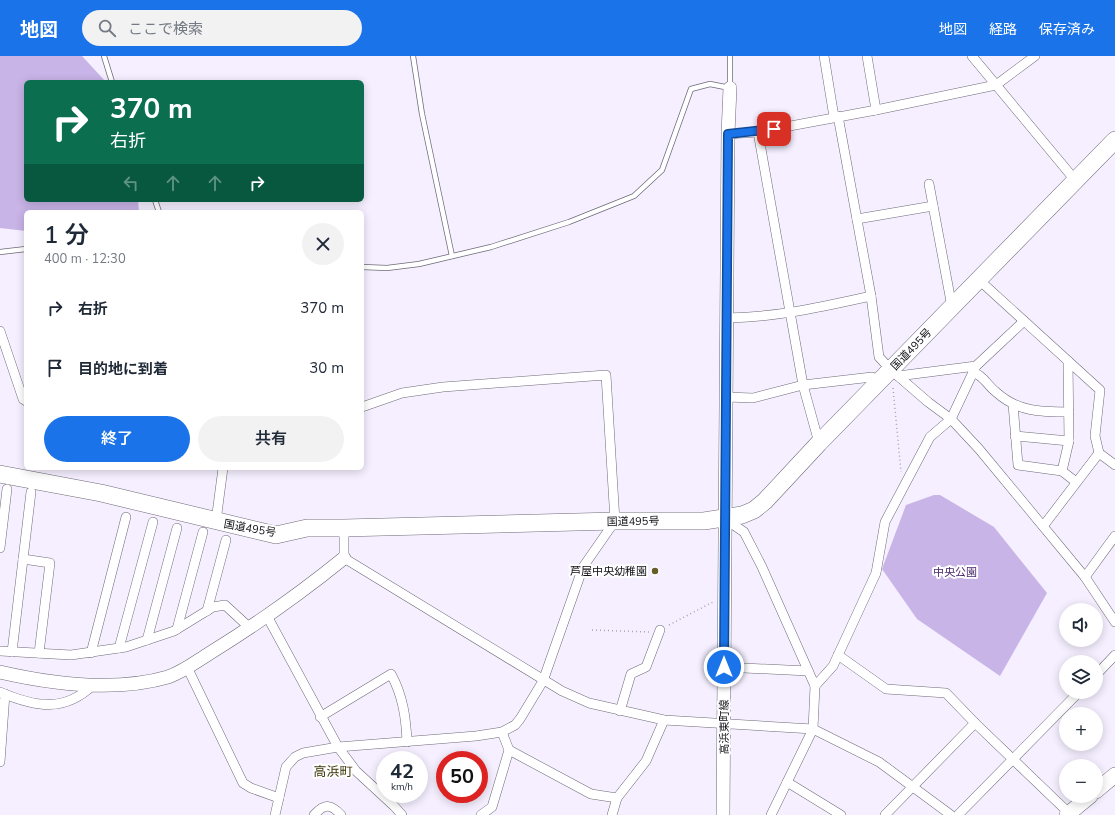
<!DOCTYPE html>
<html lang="ja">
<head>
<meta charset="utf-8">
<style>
  :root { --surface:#fff; --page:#f2f2f3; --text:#1f2937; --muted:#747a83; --accent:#1a73e8 }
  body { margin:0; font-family:"Nunito Sans","Noto Sans JP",sans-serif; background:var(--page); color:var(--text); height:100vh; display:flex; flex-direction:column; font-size:15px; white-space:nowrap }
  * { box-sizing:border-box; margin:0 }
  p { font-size:13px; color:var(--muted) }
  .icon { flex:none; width:22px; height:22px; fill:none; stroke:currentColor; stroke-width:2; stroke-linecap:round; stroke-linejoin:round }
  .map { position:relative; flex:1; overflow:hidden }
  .sheet { position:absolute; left:24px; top:154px; width:340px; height:260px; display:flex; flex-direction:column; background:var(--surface); border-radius:6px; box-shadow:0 2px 10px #0003 }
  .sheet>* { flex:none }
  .banner { position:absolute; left:24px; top:24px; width:340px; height:122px; border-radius:6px; box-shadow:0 2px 10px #0003; background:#0b6e4f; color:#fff; overflow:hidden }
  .buttons { position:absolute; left:1059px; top:547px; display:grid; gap:8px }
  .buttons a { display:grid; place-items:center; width:44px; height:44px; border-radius:50%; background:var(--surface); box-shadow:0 2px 10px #0003; font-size:20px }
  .speed { position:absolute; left:376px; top:695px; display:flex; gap:8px; font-size:20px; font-weight:700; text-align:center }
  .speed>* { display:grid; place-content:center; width:52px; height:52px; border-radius:50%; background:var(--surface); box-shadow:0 2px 10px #0003; line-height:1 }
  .speed small { font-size:10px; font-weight:400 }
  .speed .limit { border:6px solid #d22; background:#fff; color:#111 }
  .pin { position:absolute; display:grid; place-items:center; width:34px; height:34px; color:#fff; margin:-17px; border-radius:8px; box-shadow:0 2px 6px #0006 }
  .me { position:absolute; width:44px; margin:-22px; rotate:0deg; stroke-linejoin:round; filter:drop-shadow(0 0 3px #0008) }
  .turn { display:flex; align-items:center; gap:14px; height:84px; padding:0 20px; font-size:18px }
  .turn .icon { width:52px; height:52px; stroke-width:2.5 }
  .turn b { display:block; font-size:28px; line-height:34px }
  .lanes { display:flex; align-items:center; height:38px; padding:0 20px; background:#0003; justify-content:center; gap:20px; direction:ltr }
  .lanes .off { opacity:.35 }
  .round { display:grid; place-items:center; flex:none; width:42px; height:42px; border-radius:21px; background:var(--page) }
  .headline { display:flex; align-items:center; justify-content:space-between; height:68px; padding:0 20px }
  h1 { font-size:24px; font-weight:600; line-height:30px }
  .button { display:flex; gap:8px; margin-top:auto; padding:8px 20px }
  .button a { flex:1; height:46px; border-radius:24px; background:var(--accent); color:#fff; font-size:16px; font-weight:600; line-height:46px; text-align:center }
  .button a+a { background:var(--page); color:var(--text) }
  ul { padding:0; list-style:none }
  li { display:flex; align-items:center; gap:12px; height:60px; padding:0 20px }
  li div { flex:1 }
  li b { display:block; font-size:15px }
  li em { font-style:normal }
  header { display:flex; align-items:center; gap:24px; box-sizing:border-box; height:56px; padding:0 20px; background:var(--accent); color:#fff }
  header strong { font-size:19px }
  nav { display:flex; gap:22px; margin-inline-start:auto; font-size:14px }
  .search { width:280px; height:36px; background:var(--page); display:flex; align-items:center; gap:10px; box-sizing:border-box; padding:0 14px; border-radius:22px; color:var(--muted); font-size:15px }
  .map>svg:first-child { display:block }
  .green { fill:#c8b4e7 }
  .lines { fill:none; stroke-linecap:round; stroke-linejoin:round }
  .lane-casing { stroke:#6f6a77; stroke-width:6 }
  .street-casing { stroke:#6f6a77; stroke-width:10 }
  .secondary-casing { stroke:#6f6a77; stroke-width:14 }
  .primary-casing { stroke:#6f6a77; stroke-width:16 }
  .highway-casing { stroke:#6f6a77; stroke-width:18 }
  .path { stroke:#a8a4b0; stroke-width:1.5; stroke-dasharray:1 3; stroke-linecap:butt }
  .lane { stroke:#fff; stroke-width:4.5 }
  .street { stroke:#fff; stroke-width:9 }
  .secondary { stroke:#fff; stroke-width:13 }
  .primary { stroke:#fff; stroke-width:15 }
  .highway { stroke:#fff; stroke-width:17 }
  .route-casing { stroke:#114b97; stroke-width:10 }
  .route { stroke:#1a73e8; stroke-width:7 }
  .poi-dot { fill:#665d29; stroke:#fff; stroke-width:1.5 }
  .labels { text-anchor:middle; stroke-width:4; stroke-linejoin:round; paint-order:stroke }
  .street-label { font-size:11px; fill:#121015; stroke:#fff }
  .poi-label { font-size:11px; fill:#121015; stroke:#fff; text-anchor:end }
  .park-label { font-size:11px; fill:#49296d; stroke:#fff }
  .quarter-label { font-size:13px; fill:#3d360b; stroke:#fff }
</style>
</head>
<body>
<header>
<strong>地図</strong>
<div class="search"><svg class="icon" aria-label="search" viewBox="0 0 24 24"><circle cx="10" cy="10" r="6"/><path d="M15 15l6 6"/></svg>ここで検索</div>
<nav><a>地図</a><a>経路</a><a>保存済み</a></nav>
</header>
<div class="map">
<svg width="1115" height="759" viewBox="0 0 1115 759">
  <rect width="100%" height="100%" fill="#f5efff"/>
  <g class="green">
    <path d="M0 0H82L106 26H26V144H138L139 156H26V175L0 172Z"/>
    <path d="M934 439H940L994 471 1047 537 1000 620 917 563 882 513 906 449Z"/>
  </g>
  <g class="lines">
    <g class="lane-casing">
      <g id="lane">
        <path d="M104 0 112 26"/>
        <path d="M413 0 422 58 452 200"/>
        <path d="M155 144 159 156"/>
        <path d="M0 196 26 193"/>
        <path d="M362 211 387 212 419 208 491 191 569 166 634 140 662 114 691 33 710 28 730 32V0"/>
      </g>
    </g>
    <g class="street-casing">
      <g id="street">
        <path d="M824 0 834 61"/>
        <path d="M867 0 876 54"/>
        <path d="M972 0 1075 124"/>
        <path d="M838 60 871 240 879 301 891 314 928 346 951 363 979 393 1085 521 1115 566"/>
        <path d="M758 76 803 329 819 387"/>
        <path d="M728 78 758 76 876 54 996 29 1035 0"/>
        <path d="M929 128 952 251"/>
        <path d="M857 163 933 150"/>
        <path d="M978 223 1100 334 1095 380 1099 397 1115 409"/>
        <path d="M727 262C778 261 821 251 871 240"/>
        <path d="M0 275 23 343 26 345"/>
        <path d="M1068 305 1069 385 1062 415 1076 426"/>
        <path d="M973 316C984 320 987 329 996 336 1018 356 1041 356 1069 356"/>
        <path d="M898 320 976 310"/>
        <path d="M727 341 753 342 803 329 872 321 877 328"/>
        <path d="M1013 348 1018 409 1062 415"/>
        <path d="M1015 380 1069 385"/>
        <path d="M725 463 744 476 762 511 815 630 813 673 771 759"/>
        <path d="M216 465 223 412"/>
        <path d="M1044 469 1099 397"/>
        <path d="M344 472V502L562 635 589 647 664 664 813 673 879 706 951 759"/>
        <path d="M0 492 7 433"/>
        <path d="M23 503 50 507 39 597"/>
        <path d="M1085 521 1115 480"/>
        <path d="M207 555 226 484"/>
        <path d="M267 560 338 691 356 715 394 750 402 759"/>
        <path d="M177 573 203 476"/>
        <path d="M147 584 177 472"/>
        <path d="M119 592 153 466"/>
        <path d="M0 595 71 599 126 591 174 575 213 551 225 549 250 572"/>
        <path d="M12 596 31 436"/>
        <path d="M91 597 126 461"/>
        <path d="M838 599 886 633 946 637 975 667"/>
        <path d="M187 611 243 727 251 732 279 742"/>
        <path d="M724 611 808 615"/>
        <path d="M1096 619 1115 599"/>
        <path d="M815 630 833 610 876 517 885 466 930 381 951 363 976 310 1024 265"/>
        <path d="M0 636C35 651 65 657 94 628"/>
        <path d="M620 655 631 618 646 611 660 574"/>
        <path d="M320 661 391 618C403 640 406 662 407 686"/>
        <path d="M509 694 591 738 617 742"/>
        <path d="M0 706 5 638"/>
        <path d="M787 726 841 759"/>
        <path d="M275 759 286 711 295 701 303 697 338 691 476 680 502 676 515 669 520 663 543 625 583 511 615 465 606 319 443 331 402 337 362 351"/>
        <path d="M314 759C325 747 331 748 341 759"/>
        <path d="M481 759 492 751 509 694 502 676"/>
        <path d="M612 759 617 742 646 705 664 664"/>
        <path d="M885 759 975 667 1071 759"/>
        <path d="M958 759 1079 636"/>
      </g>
    </g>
    <g class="secondary-casing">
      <g id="secondary">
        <path d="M0 616C52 628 116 636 168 621 183 616 197 605 210 597 257 568 301 537 344 502"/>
        <path d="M723 759 728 78 730 32"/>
      </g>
    </g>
    <g class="primary-casing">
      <g id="primary">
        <path d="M1096 735 1115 719"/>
        <path d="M1067 759 1090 740"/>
      </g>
    </g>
    <g class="highway-casing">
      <path id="highway" d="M0 418 101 437 276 479 307 472H344L615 465H704L742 459 754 454 765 445 819 387 1115 84"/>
    </g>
    <g class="path">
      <path d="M893 332 901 416"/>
      <path d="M669 569 713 546"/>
      <path d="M592 574 649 576"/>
    </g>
    <use href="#lane" class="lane"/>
    <use href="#street" class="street"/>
    <use href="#secondary" class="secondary"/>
    <use href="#primary" class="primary"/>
    <use href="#highway" class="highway"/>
  </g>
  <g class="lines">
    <g class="route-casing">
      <path id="route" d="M724 611 728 78 774 73"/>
    </g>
    <use href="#route" class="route"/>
  </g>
  <circle class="poi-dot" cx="655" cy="515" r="4"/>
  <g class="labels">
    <g class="street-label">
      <text transform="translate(911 293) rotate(-46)" y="4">国道495号</text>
      <text transform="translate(633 465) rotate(-1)" y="4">国道495号</text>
      <text transform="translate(250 472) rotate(10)" y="4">国道495号</text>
      <text transform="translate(724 671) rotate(-90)" y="4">高浜東町線</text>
    </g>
    <g class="poi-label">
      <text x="647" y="519">芦屋中央幼稚園</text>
    </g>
    <g class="park-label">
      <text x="955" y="520">中央公園</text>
    </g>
    <g class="quarter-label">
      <text x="333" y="720">高浜町</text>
    </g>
  </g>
</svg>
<div class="buttons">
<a><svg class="icon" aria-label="sound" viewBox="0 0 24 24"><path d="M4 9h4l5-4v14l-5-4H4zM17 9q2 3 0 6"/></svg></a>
<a><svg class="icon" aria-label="layers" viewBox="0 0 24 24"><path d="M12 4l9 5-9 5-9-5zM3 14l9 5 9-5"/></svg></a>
<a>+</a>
<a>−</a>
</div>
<div class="speed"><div>42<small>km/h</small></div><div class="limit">50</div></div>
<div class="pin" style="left:774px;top:73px;background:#d93025"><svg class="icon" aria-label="arrive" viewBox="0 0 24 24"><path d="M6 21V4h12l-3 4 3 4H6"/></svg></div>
<svg class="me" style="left:724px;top:611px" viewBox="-20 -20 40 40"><circle r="17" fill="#1a73e8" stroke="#fff" stroke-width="3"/><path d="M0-11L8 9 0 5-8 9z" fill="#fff"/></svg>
<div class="banner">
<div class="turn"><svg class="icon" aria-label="right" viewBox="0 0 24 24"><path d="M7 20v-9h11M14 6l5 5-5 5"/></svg><div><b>370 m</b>右折</div></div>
<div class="lanes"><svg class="icon off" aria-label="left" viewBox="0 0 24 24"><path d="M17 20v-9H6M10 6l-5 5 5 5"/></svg><svg class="icon off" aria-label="ahead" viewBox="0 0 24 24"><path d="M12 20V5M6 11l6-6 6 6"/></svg><svg class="icon off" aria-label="ahead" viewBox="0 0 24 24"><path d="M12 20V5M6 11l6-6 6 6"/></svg><svg class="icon" aria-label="right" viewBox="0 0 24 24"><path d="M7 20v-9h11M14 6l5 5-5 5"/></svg></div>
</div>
<section class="sheet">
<div class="headline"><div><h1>1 分</h1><p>400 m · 12:30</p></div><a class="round"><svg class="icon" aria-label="close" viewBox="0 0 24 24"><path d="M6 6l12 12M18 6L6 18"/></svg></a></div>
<ul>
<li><svg class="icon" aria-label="right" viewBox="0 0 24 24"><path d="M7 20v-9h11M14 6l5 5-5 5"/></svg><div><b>右折</b></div><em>370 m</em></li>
<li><svg class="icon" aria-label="arrive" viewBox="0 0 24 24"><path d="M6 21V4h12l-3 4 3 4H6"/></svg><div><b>目的地に到着</b></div><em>30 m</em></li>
</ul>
<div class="button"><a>終了</a><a>共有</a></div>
</section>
</div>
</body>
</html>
